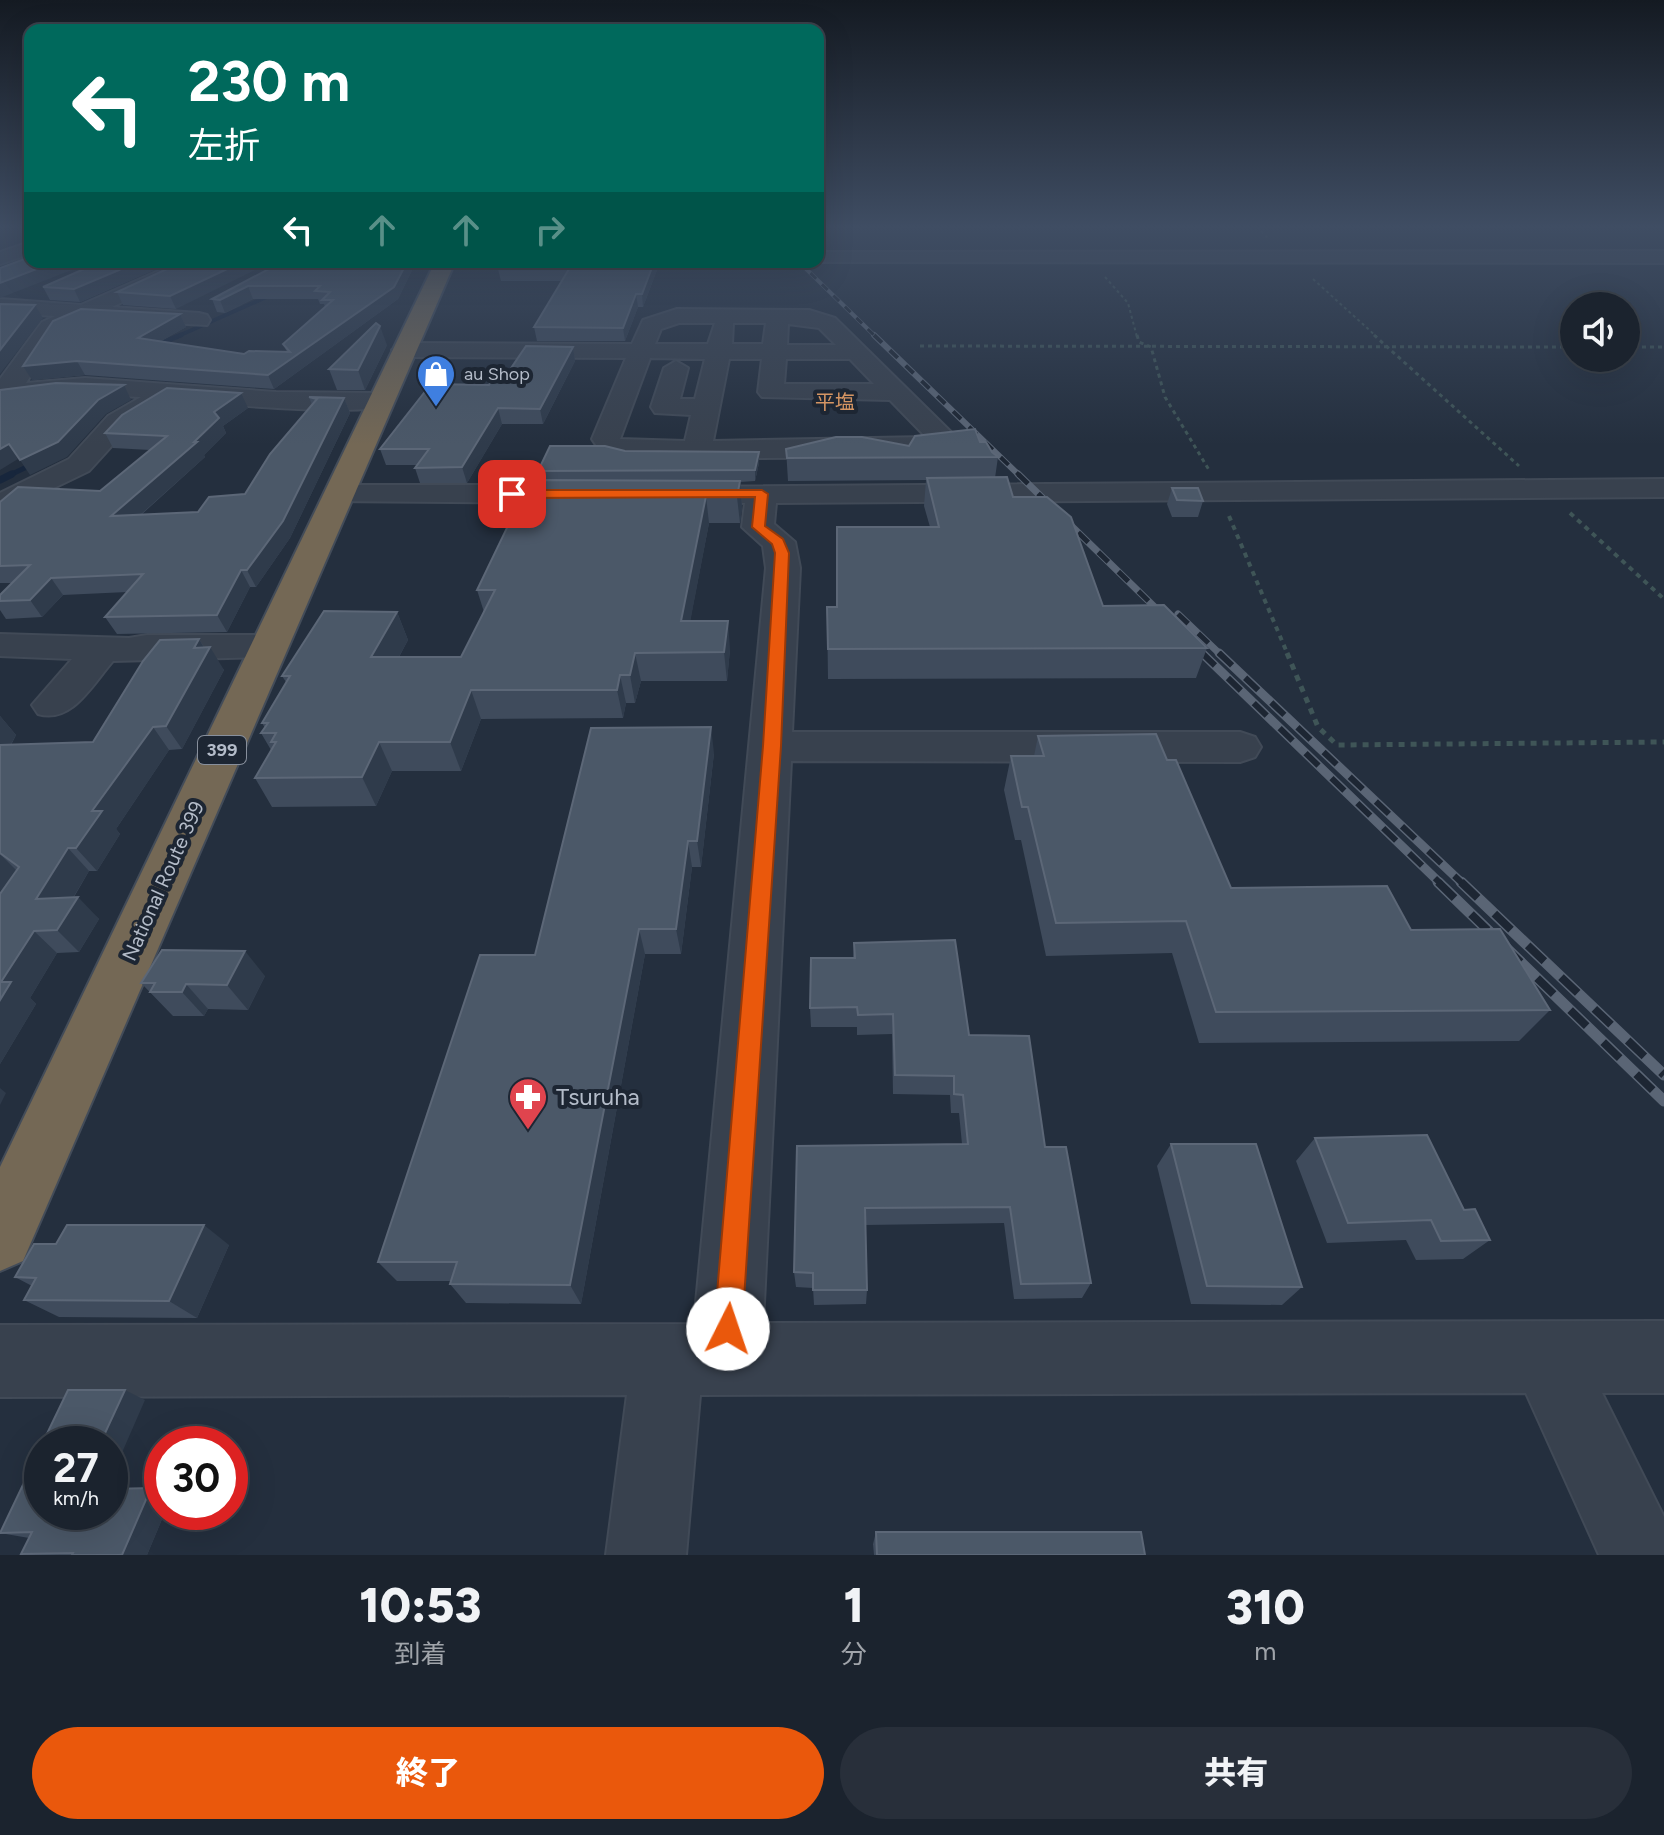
<!DOCTYPE html>
<html lang="ja">
<head>
<meta charset="utf-8">
<style>
  :root { --surface:#1b232e; --page:#282f3a; --text:#f1f3f6; --muted:#a0a4aa; --line:#39404a; --accent:#ea580c }
  body { margin:0; font-family:Figtree,"Noto Sans JP",sans-serif; background:var(--page); color:var(--text); height:100vh; display:flex; flex-direction:column; font-size:30px; white-space:nowrap }
  * { box-sizing:border-box; margin:0 }
  p { font-size:26px; color:var(--muted) }
  .icon { flex:none; width:44px; height:44px; fill:none; stroke:currentColor; stroke-width:2; stroke-linecap:round; stroke-linejoin:round }
  .map { position:relative; height:1555px; overflow:hidden }
  .sheet { display:flex; flex-direction:column; background:var(--surface); flex:1 }
  .sheet>* { flex:none }
  .banner { position:absolute; left:24px; top:24px; width:800px; height:244px; border-radius:16px; box-shadow:0 8px 32px #0002,0 0 0 2px var(--line); background:#00695c; color:#fff; overflow:hidden }
  .controls { position:absolute; left:1560px; top:292px; display:grid; gap:16px }
  .controls a { display:grid; place-items:center; width:80px; height:80px; border-radius:50%; background:var(--surface); box-shadow:0 8px 32px #0002,0 0 0 2px var(--line); font-size:40px }
  .speed { position:absolute; left:24px; top:1426px; display:flex; gap:16px; font-size:40px; font-weight:700; text-align:center }
  .speed>* { display:grid; place-content:center; width:104px; height:104px; border-radius:50%; background:var(--surface); box-shadow:0 8px 32px #0002,0 0 0 2px var(--line); line-height:1 }
  .speed small { font-size:20px; font-weight:400 }
  .speed .limit { border:12px solid #d22; background:#fff; color:#111 }
  .pin { position:absolute; display:grid; place-items:center; width:68px; height:68px; color:#fff; margin:-34px; border-radius:16px; box-shadow:0 4px 12px #0006 }
  .me { position:absolute; width:88px; margin:-44px; rotate:4deg; stroke-linejoin:round; filter:drop-shadow(0 0 6px #0008) }
  .turn { display:flex; align-items:center; gap:28px; height:168px; padding:0 32px; font-size:36px }
  .turn .icon { width:104px; height:104px; stroke-width:2.5 }
  .turn b { display:block; font-size:56px; line-height:68px }
  .lanes { display:flex; align-items:center; height:76px; padding:0 32px; background:#0003; justify-content:center; gap:40px; direction:ltr }
  .lanes .off { opacity:.35 }
  .eta { display:flex; justify-content:space-evenly; align-items:center; height:136px; text-align:center }
  .eta b { font-size:48px; font-weight:800; line-height:56px }
  .primary-button { display:flex; gap:16px; margin-top:auto; padding:16px 32px }
  .primary-button a { flex:1; height:92px; border-radius:48px; background:var(--accent); color:#fff; font-size:32px; font-weight:800; line-height:92px; text-align:center }
  .primary-button a+a { background:var(--page); color:var(--text) }
  .map>svg:first-child { display:block }
  .lines { fill:none; stroke-linecap:round; stroke-linejoin:round }
  .stream-far2 { stroke:#17263c; stroke-width:4 }
  .stream-far1 { stroke:#17263c; stroke-width:5 }
  .stream { stroke:#17263c; stroke-width:7 }
  .minor-casing { stroke:#414a57; stroke-width:4 }
  .highway-casing { stroke:#434c59; stroke-width:4 }
  .path-far3 { stroke:#3f5557; stroke-width:2; stroke-dasharray:3 3; stroke-linecap:butt }
  .path-far2 { stroke:#3f5557; stroke-width:3; stroke-dasharray:4 4; stroke-linecap:butt }
  .path-far1 { stroke:#3f5557; stroke-width:4; stroke-dasharray:5 5; stroke-linecap:butt }
  .path { stroke:#3f5557; stroke-width:5; stroke-dasharray:6 6; stroke-linecap:butt }
  .minor { fill:#38414e; fill-rule:evenodd }
  .highway { fill:#746855; fill-rule:evenodd }
  .rail-far4-casing { stroke:#5a6575; stroke-width:4 }
  .rail-far3-casing { stroke:#5a6575; stroke-width:6 }
  .rail-far2-casing { stroke:#5a6575; stroke-width:7 }
  .rail-far1-casing { stroke:#5a6575; stroke-width:9 }
  .rail-casing { stroke:#5a6575; stroke-width:11 }
  .rail-far4 { stroke:#1d2633; stroke-width:3; stroke-dasharray:8; stroke-linecap:butt }
  .rail-far3 { stroke:#1d2633; stroke-width:4; stroke-dasharray:11; stroke-linecap:butt }
  .rail-far2 { stroke:#1d2633; stroke-width:5; stroke-dasharray:14; stroke-linecap:butt }
  .rail-far1 { stroke:#1d2633; stroke-width:6; stroke-dasharray:18; stroke-linecap:butt }
  .rail { stroke:#1d2633; stroke-width:8; stroke-dasharray:23; stroke-linecap:butt }
  .wall { fill:#3f4b5c }
  .shaded-wall { fill:#2f3b4b }
  .building { fill:#4b5868; stroke:#5c6777; stroke-width:2 }
  .route { fill:#ea580c; stroke:#983908; stroke-width:2 }
  .labels { text-anchor:middle; stroke-width:8; stroke-linejoin:round; paint-order:stroke }
  .far-poi-label { font-size:18px; fill:#b4bcc9; stroke:#1d2633; text-anchor:start }
  .shield { fill:#1d2633; stroke:#878f9c; stroke-width:2 }
  .shield-label { font-size:18px; font-weight:bold; fill:#b4bcc9 }
  .far-quarter-label { font-size:20px; fill:#d59563; stroke:#1d2633 }
  .street-label { font-size:20px; fill:#b4bcc9; stroke:#1d2633 }
  .near-poi-label { font-size:24px; fill:#b4bcc9; stroke:#1d2633; text-anchor:start }
</style>
</head>
<body>
<div class="map">
<svg width="1664" height="1555" viewBox="0 0 1664 1555">
  <rect width="100%" height="100%" fill="#242f3e"/>
  <g class="lines">
    <path class="stream-far2" d="M176 337 271 295"/>
    <g class="stream-far1">
      <path d="M157 345 181 335"/>
      <path d="M8 476 35 463"/>
    </g>
    <path class="stream" d="M0 480 12 474"/>
    <g class="minor-casing">
      <g id="minor">
        <path d="M30 242V254L0 264V252Z"/>
        <path d="M1664 251V263L811 262H818V252Z"/>
        <path d="M179 262H205L112 307 199 313 207 315 210 320 207 325 87 319 58 332 26 383 85 378 276 392 381 393 394 401C380 421 199 402 167 399L163 406 128 428 89 471 0 514V493L69 459 108 416 141 397 64 394 0 404V379L42 322 55 316 0 313V299L81 305Z"/>
        <path d="M677 309 809 310 835 318 958 439 947 450 907 457 627 459 601 452 592 439 626 358 404 357 392 350 404 343 632 344 643 320ZM679 323H715L708 344H655L661 329ZM733 323H766L763 344H732ZM788 324 819 328 836 345H787ZM650 358 705 359 695 399H680L688 368 676 361 664 368 651 407 655 413 691 415 685 441 620 439ZM729 359H762L758 392 762 397 890 400 926 437 713 441ZM786 359H850L874 384H784Z"/>
        <path d="M1664 479V497L776 503 774 524 795 542 800 568 792 732H1240L1255 737 1261 747 1255 757 1240 762 791 761 763 1323 1664 1321V1393H1602L1664 1517V1555H1599L1526 1393 700 1395 686 1555H606L627 1395 0 1397V1325L694 1324 766 568 763 546 742 527 745 503 670 501 666 494 670 487Z"/>
        <path d="M339 485H584L595 487 599 494 595 501 584 503 328 501 324 494 328 487Z"/>
        <path d="M0 634 129 638 147 635H269L282 638 288 646 282 654 269 657 113 661C92 685 72 724 38 714L32 705 72 659 0 656Z"/>
      </g>
    </g>
    <g class="highway-casing">
      <path id="highway" d="M435 262H455L23 1261 0 1271V1167Z"/>
    </g>
    <g class="path-far3">
      <path d="M1257 227 1267 237"/>
      <path d="M1105 277 1128 303 1137 337"/>
      <path d="M1313 279 1377 337"/>
    </g>
    <g class="path-far2">
      <path d="M1137 335 1139 342 1151 347 1165 397 1209 470"/>
      <path d="M1374 335 1519 466"/>
      <path d="M920 346 1574 347"/>
      <path d="M1626 347H1664"/>
    </g>
    <g class="path-far1">
      <path d="M1570 513 1664 599"/>
      <path d="M1229 516 1288 655"/>
    </g>
    <path class="path" d="M1287 653 1318 727 1337 745 1664 742"/>
    <use href="#minor" class="minor"/>
    <use href="#highway" class="highway"/>
    <g class="rail-far4-casing">
      <path id="rail-far4" d="M799 262 876 337"/>
    </g>
    <g class="rail-far3-casing">
      <path id="rail-far3" d="M874 335 1020 476"/>
    </g>
    <g class="rail-far2-casing">
      <g id="rail-far2">
        <path d="M1018 474 1204 655"/>
        <path d="M1178 614 1221 655"/>
      </g>
    </g>
    <g class="rail-far1-casing">
      <g id="rail-far1">
        <path d="M1202 653 1441 884"/>
        <path d="M1219 653 1463 884"/>
      </g>
    </g>
    <g class="rail-casing">
      <g id="rail">
        <path d="M1438 882 1664 1101"/>
        <path d="M1461 882 1664 1075"/>
      </g>
    </g>
    <use href="#rail-far4" class="rail-far4"/>
    <use href="#rail-far3" class="rail-far3"/>
    <use href="#rail-far2" class="rail-far2"/>
    <use href="#rail-far1" class="rail-far1"/>
    <use href="#rail" class="rail"/>
  </g>
  <g class="wall">
    <path d="M100 262H172L80 302 50 300 43 287Z"/>
    <path d="M182 262 176 309 123 305 117 292Z"/>
    <path d="M282 262H416L398 299 274 389 85 375 32 380 180 314 186 327 161 341 244 354 287 352 283 344 325 307 324 304H320L318 299H253L225 313 217 312 212 299Z"/>
    <path d="M503 262H660L643 307H638L625 341H537L534 327 562 281H501L498 269Z"/>
    <path d="M387 345 365 390H337L329 369Z"/>
    <path d="M573 347 575 361 543 424H502L467 483H420L415 468 417 465H386L380 449 489 385 503 380Z"/>
    <path d="M309 397 344 398 350 413 290 538 256 587H250L227 632 117 634 105 617 127 592 63 595 42 617 6 619 0 610V595L12 583H0V502L100 491 150 450 113 448 105 433 248 408 223 426 226 433 204 455 205 457 141 515 198 512 245 494 312 405Z"/>
    <path d="M980 442 998 457 995 478 1103 606 1207 648 1196 678 828 679 827 607H837L930 527 924 506 926 480 788 481 786 449 909 446Z"/>
    <path d="M625 451 759 452V463L755 481 740 482 742 507 740 523H709L690 621 730 649 727 681H641L635 703H626L623 718 481 719 461 771H392L376 806 272 807 255 778 271 750 261 733 265 728 262 723 286 682 282 676 397 612 408 640 399 657H461L484 612 477 590 540 480 538 471Z"/>
    <path d="M1172 488 1203 501 1198 517H1172L1167 504Z"/>
    <path d="M199 639 204 647 224 670 182 749 169 750 116 829 120 834 97 871H89L74 897 99 919 79 952 57 953 30 998 36 1004 0 1064V716L16 735 11 745 93 742Z"/>
    <path d="M1038 736 1167 760 1231 888 1411 930 1550 1010 1519 1041 1199 1043 1172 953 1046 956 1021 840H1015L1004 790 1011 756H1034Z"/>
    <path d="M714 753 701 867H692L681 954H645L581 1304 466 1303 450 1284 451 1281H397L378 1262 535 955Z"/>
    <path d="M854 943 969 1035 1045 1147 1091 1283 1082 1298 1014 1299 1004 1223 865 1225 867 1290 866 1304 814 1305 813 1288 796 1287 794 1272 797 1146 962 1144 959 1113H951L950 1095 893 1094 892 1034 857 1035V1027H811L810 1008 853 958Z"/>
    <path d="M265 976 248 1010 208 1009 204 1016H173L141 983Z"/>
    <path d="M1315 1138 1464 1210 1490 1240 1463 1259 1416 1260 1406 1240 1327 1243 1296 1161Z"/>
    <path d="M1171 1144 1302 1287 1282 1305 1191 1304 1157 1166Z"/>
    <path d="M229 1245 197 1318 59 1317 24 1300 32 1286 15 1277Z"/>
    <path d="M151 1488 162 1492V1512H165L147 1555H28L21 1554 29 1538 0 1533 42 1512Z"/>
    <path d="M876 1532 1145 1555H874L873 1544Z"/>
  </g>
  <g class="shaded-wall">
    <path d="M55 262H92L0 298V283Z"/>
    <path d="M138 262H172L80 302 74 289Z"/>
    <path d="M242 262H271L176 309 170 296Z"/>
    <path d="M407 262H416L398 299 274 389 268 375Z"/>
    <path d="M654 262H660L643 307 642 294Z"/>
    <path d="M248 286 253 299 225 313 220 300Z"/>
    <path d="M636 294 638 307 625 341 623 328Z"/>
    <path d="M35 305 43 318 0 374V350Z"/>
    <path d="M180 314 186 327 144 351 138 338Z"/>
    <path d="M380 326 387 345 365 390 358 370Z"/>
    <path d="M573 347 575 361 543 424 540 409Z"/>
    <path d="M77 361 85 375 32 380 23 366Z"/>
    <path d="M124 385 131 400 106 414 67 457 30 475 20 460 98 400Z"/>
    <path d="M241 393 248 408 223 426 226 433 204 455 205 457 121 532 111 516 194 442 214 412Z"/>
    <path d="M344 398 350 413 290 538 256 587 247 570Z"/>
    <path d="M498 408 502 424 467 483 462 467Z"/>
    <path d="M9 444 18 459 0 470V449Z"/>
    <path d="M759 452V463L755 481V470Z"/>
    <path d="M740 481 742 507 740 523 737 497Z"/>
    <path d="M706 496 709 523 685 649 681 621Z"/>
    <path d="M241 570 250 587 227 632 217 615Z"/>
    <path d="M51 578 63 595 42 617 30 600Z"/>
    <path d="M397 612 408 640 383 686 371 657Z"/>
    <path d="M728 621 730 649 727 681 724 652Z"/>
    <path d="M199 639 207 653 210 647 224 670 182 749 166 726 194 648Z"/>
    <path d="M635 653 641 681 635 703 630 675Z"/>
    <path d="M620 675 626 703 623 718 617 690Z"/>
    <path d="M471 690 481 719 461 771 450 742Z"/>
    <path d="M0 716 16 735 0 764Z"/>
    <path d="M153 727 169 750 116 829 120 834 97 871 76 848 92 811Z"/>
    <path d="M711 727 714 753 701 867 697 841Z"/>
    <path d="M379 742 392 771 376 806 362 777Z"/>
    <path d="M688 841 692 867 681 954 676 929Z"/>
    <path d="M68 848 89 871 59 921 36 899Z"/>
    <path d="M0 854 20 874 0 897Z"/>
    <path d="M78 897 99 919 79 952 57 930Z"/>
    <path d="M639 929 645 954 581 1304 570 1285Z"/>
    <path d="M34 931 57 953 30 998 36 1004 0 1064V1000L1 982Z"/>
    <path d="M245 951 265 976 248 1010 227 985Z"/>
    <path d="M186 984 208 1009 204 1016 182 992Z"/>
    <path d="M0 1088 6 1093 0 1105Z"/>
    <path d="M204 1225 229 1245 197 1318 169 1301Z"/>
    <path d="M125 1390 145 1400 110 1480V1444H100Z"/>
    <path d="M151 1488 162 1492V1512H165L147 1555H122Z"/>
  </g>
  <g class="building">
    <path d="M30 257V262H55L0 283V268Z"/>
    <path d="M100 262H138L74 289 43 287Z"/>
    <path d="M182 262H242L170 296 117 292Z"/>
    <path d="M282 262H407L394 287 268 375 77 361 23 366 53 321 81 309 180 314 138 338 244 354 249 351 290 352 283 344 333 300H322L330 292 315 291 320 286H248L220 300 212 299Z"/>
    <path d="M503 262H654L642 294H636L623 328 534 327 569 269H498Z"/>
    <path d="M0 304 35 305 0 350Z"/>
    <path d="M376 323 380 326 358 370 329 369Z"/>
    <path d="M526 346 573 347 540 409 498 408 462 467 415 468 429 449H380L431 384 489 385 492 380H503Z"/>
    <path d="M56 383 124 385 98 400 58 442 20 460 9 444 0 449V390Z"/>
    <path d="M167 388 241 393 214 412 219 418 194 442H197L111 516 198 512 209 497 245 494 270 454 317 399 309 397 344 398 283 521 247 570H241L217 615 105 617 143 574 51 578 30 600 0 601V595L30 565 0 566V502L18 487 100 491 167 436 105 433 122 415Z"/>
    <path d="M975 429 980 442H986L992 452 998 457 787 458 786 449 836 437H862L909 446 915 436Z"/>
    <path d="M550 446H605L625 451 759 452 755 470 538 471Z"/>
    <path d="M1007 477 1013 497H1047L1071 517 1103 606 1164 605 1207 648 828 649 827 607H837V527H939L927 478Z"/>
    <path d="M530 480 740 481 737 497 706 496 681 621H728L724 652 635 653 630 675H620L617 690H471L450 742H379L362 777 255 778 276 742H271L276 733H261L268 723H262L290 676H282L324 611 397 612 371 657H461L495 590H477Z"/>
    <path d="M1172 488H1198L1203 501 1177 500Z"/>
    <path d="M199 639 194 648 210 647 166 726 153 727 92 811H102L76 848H68L36 899 78 897 57 930 34 931 1 982H11L0 1000V894L19 867 0 853V745L93 742 143 661 160 640Z"/>
    <path d="M711 727 697 841H688L676 929H639L570 1285 450 1284 457 1262H378L480 955H535L591 728Z"/>
    <path d="M1156 734 1167 760H1176L1231 888 1387 886 1411 930 1500 929 1550 1010 1216 1012 1186 921 1056 923 1028 807H1022L1011 756H1044L1038 736Z"/>
    <path d="M955 940 969 1035 1029 1036 1045 1147H1066L1091 1283 1021 1284 1010 1207 865 1208 867 1290H813V1273L794 1272 797 1146 968 1144 963 1095 954 1094V1076L895 1075 893 1014 858 1015 857 1007 810 1008 811 958H855L854 943Z"/>
    <path d="M162 950 245 951 227 985 186 984 182 992H150L155 983H141Z"/>
    <path d="M1427 1135 1464 1210 1475 1209 1490 1240 1441 1241 1431 1220 1348 1223 1315 1138Z"/>
    <path d="M1171 1144H1256L1302 1287 1207 1286Z"/>
    <path d="M67 1225H204L169 1301 24 1300 36 1278 15 1277 34 1244H56Z"/>
    <path d="M68 1390H125L100 1444H42Z"/>
    <path d="M42 1445V1512H110V1489L151 1488 122 1555H72L73 1553 21 1554 32 1532 0 1533Z"/>
    <path d="M876 1532H1141L1145 1555H877Z"/>
  </g>
  <linearGradient id="sky" x2="0" y2="1"><stop stop-color="#141a22"/><stop offset="0.51" stop-color="#3f4d63"/><stop offset="1" stop-color="#3f4d63" stop-opacity="0"/></linearGradient>
  <rect width="1664" height="445" fill="url(#sky)"/>
  <path class="route" d="M762 490 768 494 765 526 783 539 789 553 781 746 742 1329 738 1339 728 1343 718 1339 714 1329 763 746 775 553 772 544 752 527 755 497 512 498 505 494 512 490Z"/>
  <defs>
    <g id="shop-pin" transform="scale(2)"><path d="M0 17L-7.5 6A9.5 9.5 0 1 1 7.5 6Z" fill="#3f7fe0" stroke="#1d2633"/><path d="M-5-2.5h2.3a2.7 3.5 0 0 1 5.4 0H5L5.5 6h-11ZM-1.5-2.5h3a1.5 2.3 0 0 0-3 0Z" fill="#fff"/></g>
    <g id="pharmacy-pin" transform="scale(2)"><path d="M0 17L-7.5 6A9.5 9.5 0 1 1 7.5 6Z" fill="#e0444e" stroke="#1d2633"/><path d="M-2-6h4v4h4v4h-4v4h-4v-4h-4v-4h4Z" fill="#fff"/></g>
  </defs>
  <g fill-rule="evenodd">
    <use href="#shop-pin" x="436" y="374"/>
    <use href="#pharmacy-pin" x="528" y="1097"/>
  </g>
  <g class="labels">
    <g class="far-poi-label">
      <text x="464" y="380">au Shop</text>
    </g>
    <rect class="shield" x="198" y="736" width="48" height="28" rx="6"/>
    <g class="shield-label">
      <text x="222" y="756">399</text>
    </g>
    <g class="far-quarter-label">
      <text x="835" y="409">平塩</text>
    </g>
    <g class="street-label">
      <text transform="translate(163 881) rotate(-66)" y="7">National Route 399</text>
    </g>
    <g class="near-poi-label">
      <text x="556" y="1105">Tsuruha</text>
    </g>
  </g>
</svg>
<div class="controls">
<a><svg class="icon" aria-label="sound" viewBox="0 0 24 24"><path d="M4 9h4l5-4v14l-5-4H4zM17 9q2 3 0 6"/></svg></a>
</div>
<div class="speed"><div>27<small>km/h</small></div><div class="limit">30</div></div>
<div class="pin" style="left:512px;top:494px;background:#d93025"><svg class="icon" aria-label="arrive" viewBox="0 0 24 24"><path d="M6 21V4h12l-3 4 3 4H6"/></svg></div>
<svg class="me" style="left:728px;top:1329px" viewBox="-20 -20 40 40"><circle r="19" fill="#fff"/><path d="M0-13L10 11 0 6-10 11z" fill="#ea580c"/></svg>
<div class="banner">
<div class="turn"><svg class="icon" aria-label="left" viewBox="0 0 24 24"><path d="M17 20v-9H6M10 6l-5 5 5 5"/></svg><div><b>230 m</b>左折</div></div>
<div class="lanes"><svg class="icon" aria-label="left" viewBox="0 0 24 24"><path d="M17 20v-9H6M10 6l-5 5 5 5"/></svg><svg class="icon off" aria-label="ahead" viewBox="0 0 24 24"><path d="M12 20V5M6 11l6-6 6 6"/></svg><svg class="icon off" aria-label="ahead" viewBox="0 0 24 24"><path d="M12 20V5M6 11l6-6 6 6"/></svg><svg class="icon off" aria-label="right" viewBox="0 0 24 24"><path d="M7 20v-9h11M14 6l5 5-5 5"/></svg></div>
</div>
</div>
<section class="sheet">
<div class="eta">
<div><b>10:53</b><p>到着</p></div>
<div><b>1</b><p>分</p></div>
<div><b>310</b><p>m</p></div>
</div>
<div class="primary-button"><a>終了</a><a>共有</a></div>
</section>
</body>
</html>
